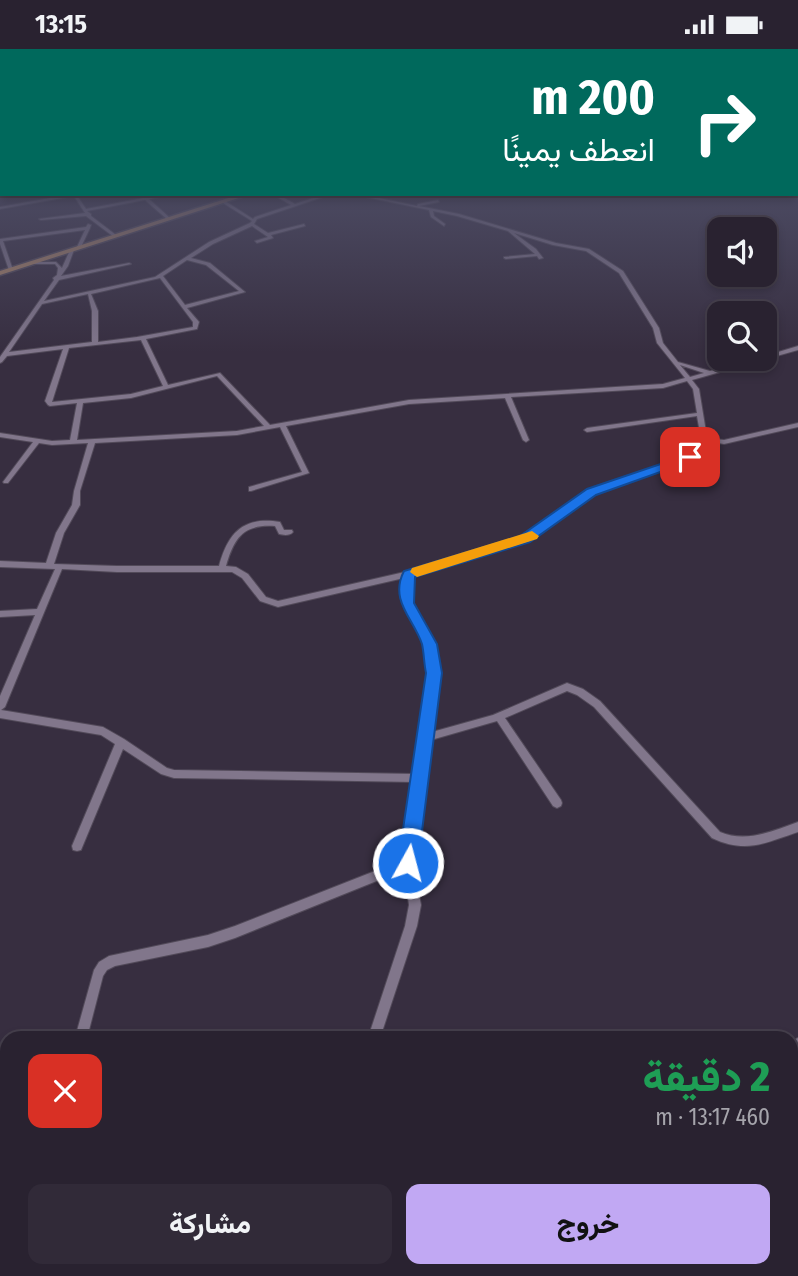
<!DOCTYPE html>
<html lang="ar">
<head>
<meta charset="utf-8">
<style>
  :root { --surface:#292230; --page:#312a38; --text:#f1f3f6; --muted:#a5a4ab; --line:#453f4c; --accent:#c1a8f3 }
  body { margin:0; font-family:"Fira Sans Condensed",Vazirmatn,sans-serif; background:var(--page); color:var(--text); direction:rtl; height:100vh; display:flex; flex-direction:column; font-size:26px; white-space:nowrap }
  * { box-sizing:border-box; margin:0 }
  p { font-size:23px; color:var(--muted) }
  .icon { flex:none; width:38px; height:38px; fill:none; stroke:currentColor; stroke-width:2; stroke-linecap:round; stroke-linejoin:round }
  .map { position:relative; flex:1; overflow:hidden; direction:ltr }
  .drawer { position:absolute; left:0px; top:982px; width:798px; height:247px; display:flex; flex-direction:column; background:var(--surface); border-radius:21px 21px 0 0; box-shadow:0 4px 10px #0003,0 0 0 2px var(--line); direction:rtl }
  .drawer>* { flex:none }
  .top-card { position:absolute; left:0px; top:0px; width:798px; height:147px; box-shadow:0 4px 10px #0003,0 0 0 2px var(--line); direction:rtl; background:#00695c; color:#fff; overflow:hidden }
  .fabs { position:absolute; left:707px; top:168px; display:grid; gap:14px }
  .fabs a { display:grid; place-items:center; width:70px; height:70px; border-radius:14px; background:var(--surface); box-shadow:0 4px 10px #0003,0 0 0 2px var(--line); font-size:35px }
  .pin { position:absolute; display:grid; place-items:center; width:60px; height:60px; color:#fff; margin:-30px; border-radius:14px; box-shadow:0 4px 10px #0006 }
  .me { position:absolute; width:77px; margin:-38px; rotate:7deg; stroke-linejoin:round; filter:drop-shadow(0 0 5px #0008) }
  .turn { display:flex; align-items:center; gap:24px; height:147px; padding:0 28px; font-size:32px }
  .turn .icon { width:91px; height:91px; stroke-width:2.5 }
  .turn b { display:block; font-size:49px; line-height:60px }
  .round { display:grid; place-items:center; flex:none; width:74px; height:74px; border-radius:14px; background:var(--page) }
  .summary { display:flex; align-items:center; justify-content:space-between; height:119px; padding:0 28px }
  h1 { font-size:42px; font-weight:800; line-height:52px; color:#1e9e55 }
  .cta { display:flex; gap:14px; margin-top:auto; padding:14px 28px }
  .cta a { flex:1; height:80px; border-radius:14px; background:var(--accent); color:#111; font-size:28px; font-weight:800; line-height:80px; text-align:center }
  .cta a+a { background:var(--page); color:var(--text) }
  .status { display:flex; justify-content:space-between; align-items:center; height:49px; padding:0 35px; background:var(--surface); direction:ltr }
  .status svg { height:19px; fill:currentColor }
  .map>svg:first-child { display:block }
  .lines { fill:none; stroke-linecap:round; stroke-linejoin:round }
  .minor-casing { stroke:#524a59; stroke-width:2 }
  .primary-casing { stroke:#524a59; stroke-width:3 }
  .minor { fill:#81768b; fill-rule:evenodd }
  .primary { fill:#ab8567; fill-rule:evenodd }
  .route { fill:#1a73e8; stroke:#114b97; stroke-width:2 }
  .slow { fill:#f59e0b }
</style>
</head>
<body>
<div class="status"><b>13:15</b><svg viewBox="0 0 49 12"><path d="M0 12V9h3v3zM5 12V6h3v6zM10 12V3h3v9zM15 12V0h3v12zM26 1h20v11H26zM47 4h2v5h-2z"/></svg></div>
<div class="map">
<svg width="798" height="1227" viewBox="0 0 798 1227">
  <rect width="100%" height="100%" fill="#372e40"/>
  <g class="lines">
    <g class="minor-casing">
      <g id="minor">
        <rect x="0" y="135" width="2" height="2"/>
        <path d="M72 145H76L86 160 164 145H174L149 150 171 170 168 171 145 151 87 162 91 165V167L116 186 114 188 86 167 41 171 39 170 85 164 74 147 0 160V158Z"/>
        <path d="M272 145H277L295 155 325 145H332L257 170 254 175 268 184 304 175 305 177 271 186 273 189 257 194 255 192 268 188 252 177 213 195 191 209 210 214 245 243 187 259 199 273 197 280 146 290 168 336 220 324 270 376 409 351 663 335 685 329 657 294 653 279 619 224 586 202 553 196 514 184 536 200 543 209 539 210 537 207 506 210 504 209V208L535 205 508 182 457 167 433 162 434 167 445 175 444 177 431 168 429 161 351 145H360L417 157 418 155 438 151 439 153 419 157 459 165 556 194 589 200 623 222 659 279 663 294 678 313 710 322 757 310H765V307L798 297V301L692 331 699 340 707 389 724 391 798 374V378L724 395 707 392 703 402 692 409 593 445 528 492 412 527 410 536 411 554 433 595 437 609 438 641 432 683 493 666 567 634 583 640 600 652 720 783C746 794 773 782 798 773V783C765 794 746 805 712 789L594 658 577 646 567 642 505 669 561 751 562 754 561 757 557 759 553 757 497 672 431 691 413 814 421 856 417 877 380 989H368L405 877 409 856 404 821 235 889 208 898 115 917 107 921 103 927 87 989H75L94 921 99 913 109 907 208 886 235 877 403 811 415 733 174 729 161 725 123 700 81 801 77 802 73 801 72 797 115 695 101 686 0 669V647L35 566 0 568V562L37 560 55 520 0 518V512L46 514 56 484 72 456 74 442 88 394 52 396 39 394 8 434H4L3 433 33 393 0 388V384L52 392 70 391 77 354 50 357 48 356 45 352 63 300 7 307 2 313 0 314V308L54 231 53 229 57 226 58 219 55 215H33L31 214 33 213H56L62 219 70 201 72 200 74 201 68 217 61 227 129 214 131 215 59 231 44 252 155 228 209 193 250 174 252 172 223 154V152H225L253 170 255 168 291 156ZM187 211 206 216 239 242 185 256 163 227ZM160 229 193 273V278L137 288 98 293V262L91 245ZM88 245 92 262V293L9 303 42 255ZM141 291 163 337 131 345 52 353 69 299ZM680 316 704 324 690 328ZM217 327 264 377 237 382 77 391 83 354 131 349ZM687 332 693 340 697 364 587 379 584 381 587 383 697 367 701 390 698 400 688 407 589 441 522 488 409 522 278 552 266 548 248 525 236 518 226 517C234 489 243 475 275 477L279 485C283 486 290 487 293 483L292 481H284L280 473C243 467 228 484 219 517H117L54 515 64 484 80 456V442L95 394 237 386 280 378 302 423 249 438V442H251L309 424 286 377 409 355 505 349 523 391 526 393 529 391 511 348 663 339ZM62 520 117 523H232L242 529 260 552 278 558 404 529C395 562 425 580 429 610 431 635 425 661 422 686L419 689 421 692 416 725 174 721 167 719 124 690 103 678 1 661 5 658Z"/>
        <path d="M88 175 91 176 90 179 81 198 79 199 77 198 85 181 3 192 13 221 11 222 9 221 0 195V190L86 178Z"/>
        <path d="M798 989C798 998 798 1010 791 1014 791 1005 788 993 798 989Z"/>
        <path d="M7 1215V1222H15L13 1227H0C0 1221 1 1217 7 1215Z"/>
        <path d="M291 1222H307L305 1227H289Z"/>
        <path d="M593 1222H618L615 1227H590Z"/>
      </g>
    </g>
    <g class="primary-casing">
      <path id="primary" d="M241 145H251L0 226V222Z"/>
    </g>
    <use href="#minor" class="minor"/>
    <use href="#primary" class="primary"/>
  </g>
  <linearGradient id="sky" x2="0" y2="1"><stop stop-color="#1e1923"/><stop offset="0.43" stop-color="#4d4c64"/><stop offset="1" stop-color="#4d4c64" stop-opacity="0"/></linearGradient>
  <rect width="798" height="303" fill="url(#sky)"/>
  <path class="route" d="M690 405 696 408 694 411 596 446 530 493 415 528 414 554 437 595 442 624 418 814 415 821 408 824 401 821 398 814 426 624C424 615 424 604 422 595 413 569 389 551 404 522L520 487 587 440Z"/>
  <path class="slow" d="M532 482 539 487 537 490 417 528 410 523 412 519Z"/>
</svg>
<div class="fabs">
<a><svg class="icon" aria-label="sound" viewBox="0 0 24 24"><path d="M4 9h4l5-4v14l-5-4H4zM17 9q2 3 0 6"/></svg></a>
<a><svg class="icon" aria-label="search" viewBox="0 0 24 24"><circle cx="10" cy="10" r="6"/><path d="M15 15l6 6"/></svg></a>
</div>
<div class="pin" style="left:690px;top:408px;background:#d93025"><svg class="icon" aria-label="arrive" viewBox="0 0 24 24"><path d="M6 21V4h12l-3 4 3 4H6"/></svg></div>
<svg class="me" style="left:408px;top:814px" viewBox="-20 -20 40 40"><circle r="17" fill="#1a73e8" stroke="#fff" stroke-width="3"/><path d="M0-11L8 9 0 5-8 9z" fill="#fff"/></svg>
<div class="top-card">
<div class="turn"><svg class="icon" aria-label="right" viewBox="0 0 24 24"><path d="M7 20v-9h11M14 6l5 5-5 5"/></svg><div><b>200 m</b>انعطف يمينًا</div></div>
</div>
<section class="drawer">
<div class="summary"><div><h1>2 دقيقة</h1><p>460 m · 13:17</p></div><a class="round" style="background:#d93025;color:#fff"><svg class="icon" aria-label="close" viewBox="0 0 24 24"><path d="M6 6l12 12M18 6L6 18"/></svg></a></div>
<div class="cta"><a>خروج</a><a>مشاركة</a></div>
</section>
</div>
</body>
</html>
